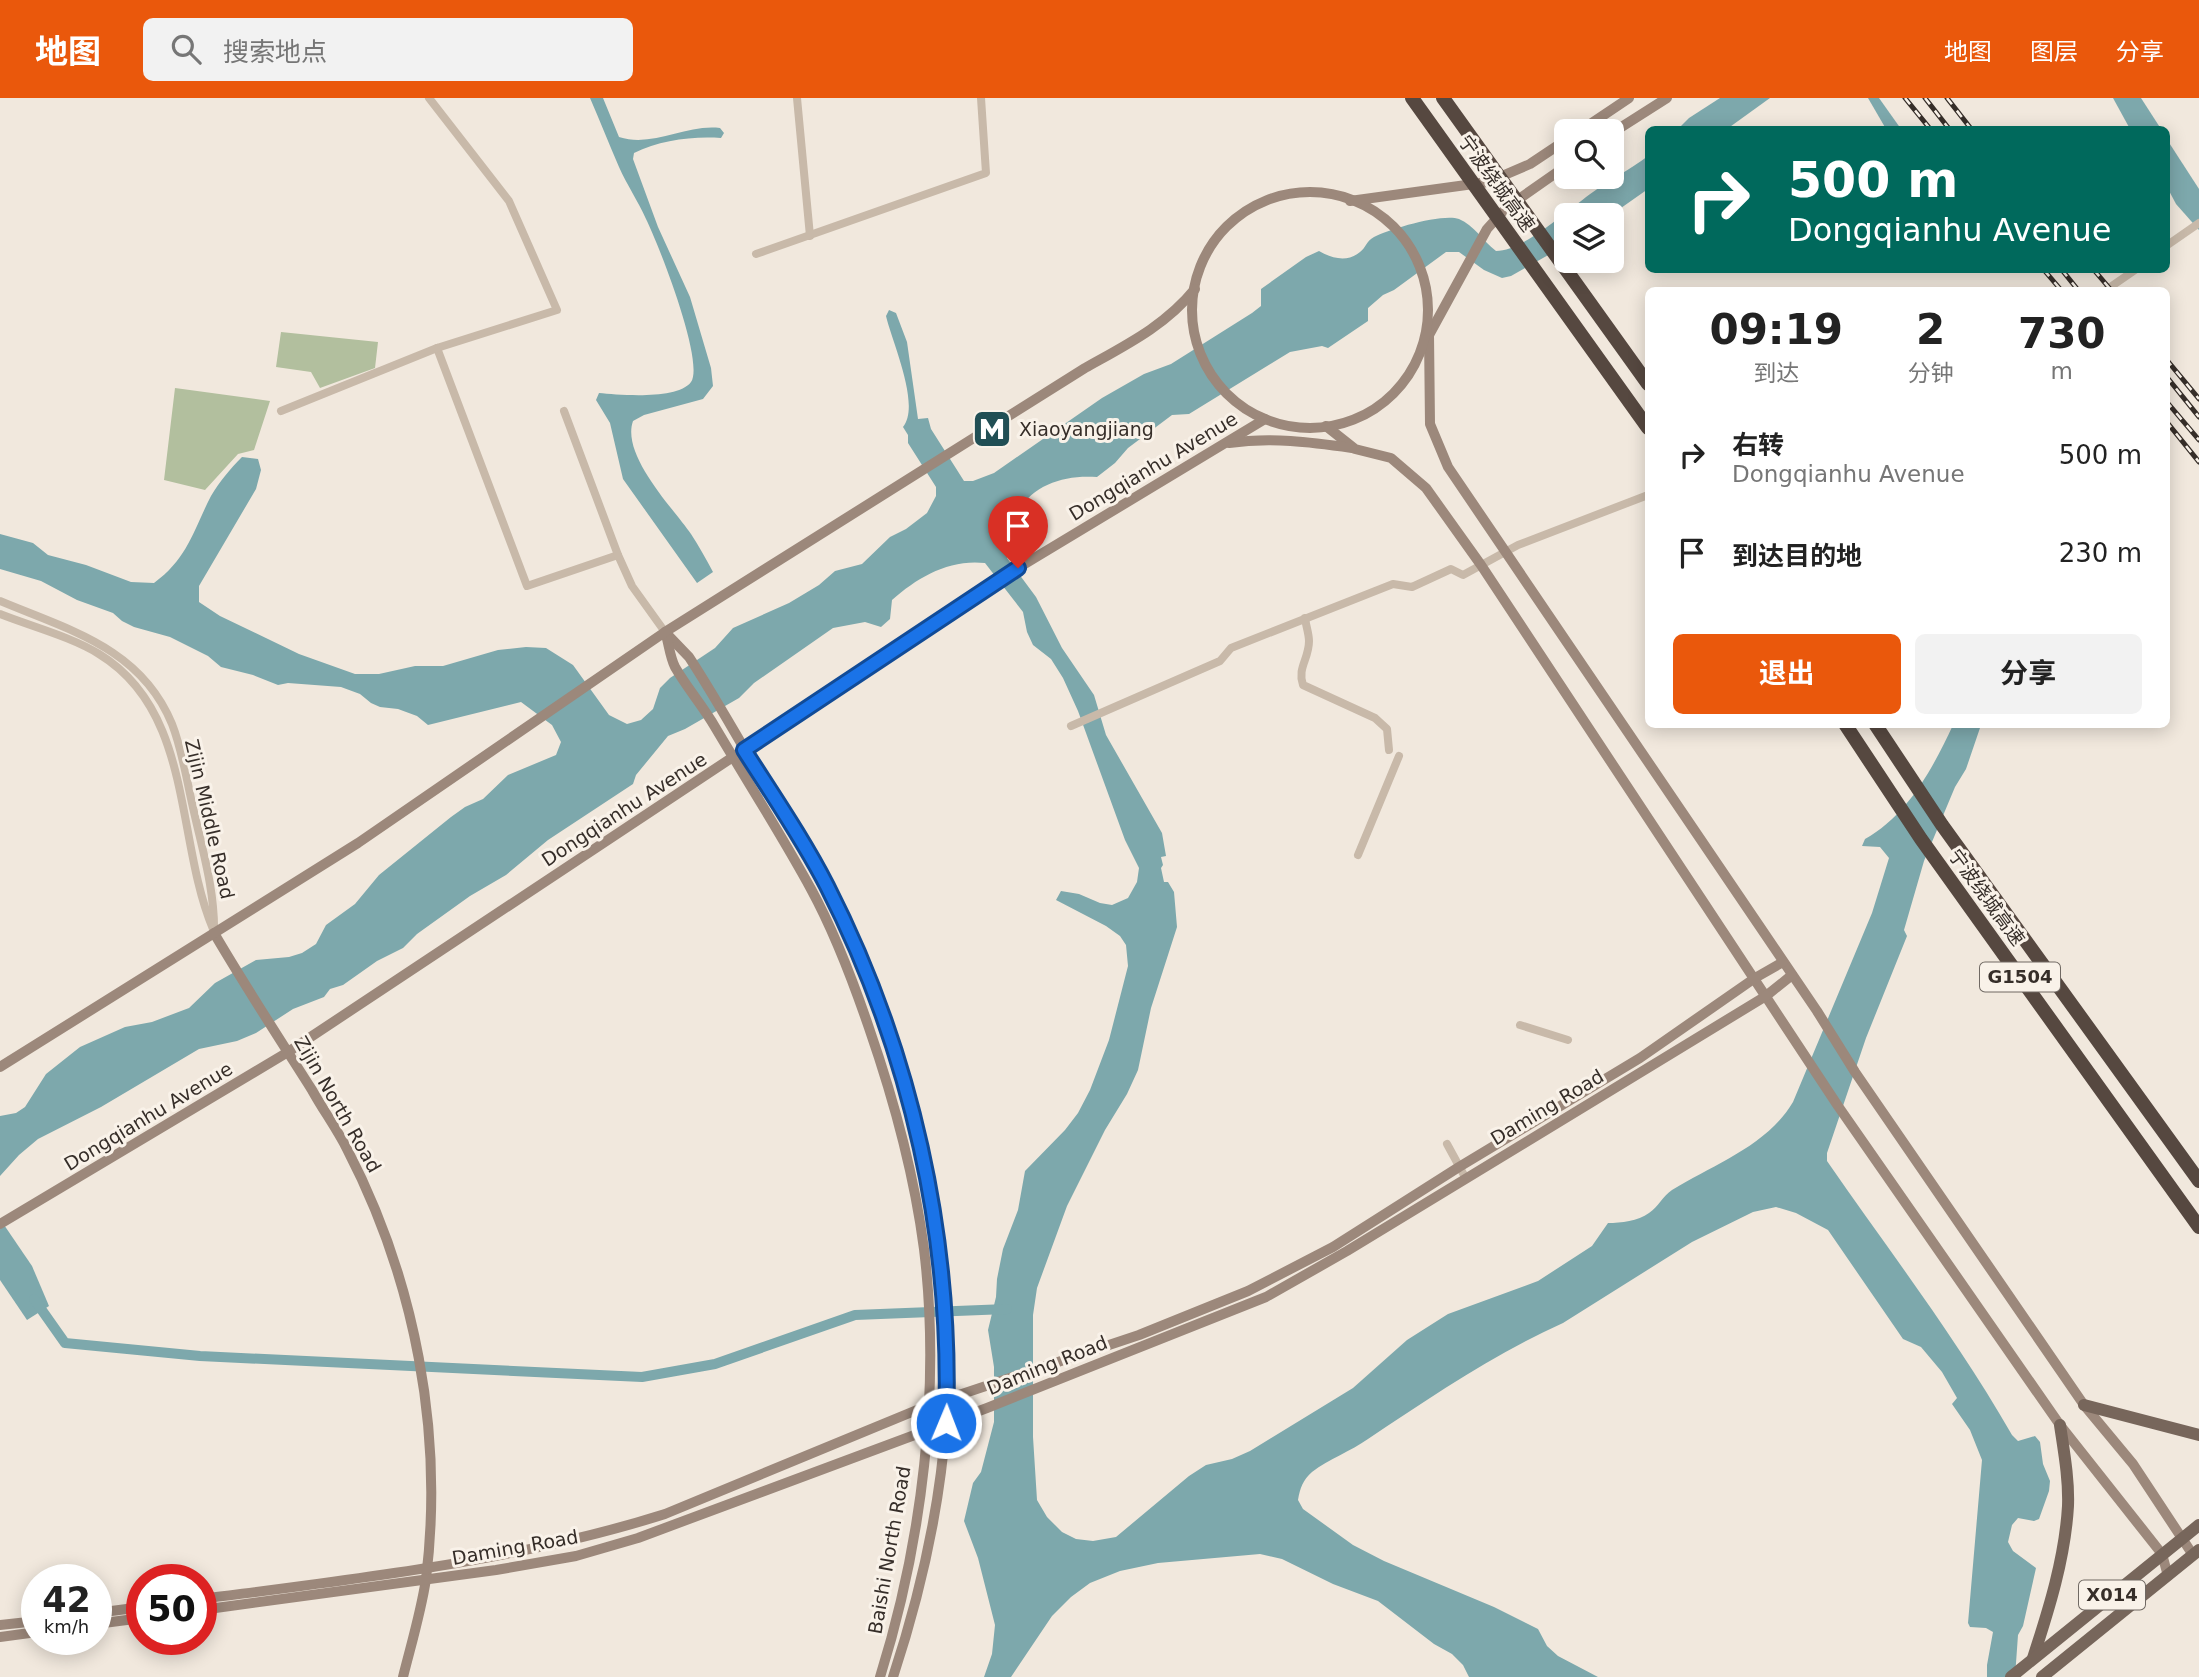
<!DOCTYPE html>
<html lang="zh">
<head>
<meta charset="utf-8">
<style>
  :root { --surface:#fff; --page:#f2f2f2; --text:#222; --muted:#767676; --accent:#ea580c }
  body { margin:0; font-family:"DejaVu Sans","Noto Sans SC",sans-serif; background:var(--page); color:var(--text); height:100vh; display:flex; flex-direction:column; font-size:26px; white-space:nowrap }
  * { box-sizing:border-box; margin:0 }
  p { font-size:23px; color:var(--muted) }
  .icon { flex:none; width:38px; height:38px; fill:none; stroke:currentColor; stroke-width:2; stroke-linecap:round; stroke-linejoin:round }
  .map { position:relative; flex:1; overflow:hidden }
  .side { position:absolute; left:1645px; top:189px; width:525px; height:441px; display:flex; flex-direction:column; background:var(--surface); border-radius:10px; box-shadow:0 4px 18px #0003 }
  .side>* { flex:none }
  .hud { position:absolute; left:1645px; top:28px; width:525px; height:147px; border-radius:10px; box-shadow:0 4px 18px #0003; background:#00695c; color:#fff; overflow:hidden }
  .buttons { position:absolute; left:1554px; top:21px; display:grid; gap:14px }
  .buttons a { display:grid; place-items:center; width:70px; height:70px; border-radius:10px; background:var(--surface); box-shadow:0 4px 18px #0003; font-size:35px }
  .speed { position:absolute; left:21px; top:1466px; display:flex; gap:14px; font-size:35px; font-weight:700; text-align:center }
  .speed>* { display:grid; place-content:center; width:91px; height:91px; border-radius:50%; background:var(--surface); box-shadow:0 4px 18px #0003; line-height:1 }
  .speed small { font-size:18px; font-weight:400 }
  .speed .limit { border:10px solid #d22; background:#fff; color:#111 }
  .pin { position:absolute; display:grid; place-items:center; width:60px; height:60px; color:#fff; margin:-72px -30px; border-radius:50% 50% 50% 0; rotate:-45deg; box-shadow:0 0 7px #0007 }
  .pin .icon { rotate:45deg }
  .me { position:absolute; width:77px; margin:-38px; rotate:1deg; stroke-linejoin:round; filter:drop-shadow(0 0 5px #0008) }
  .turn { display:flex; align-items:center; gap:24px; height:147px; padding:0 28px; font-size:32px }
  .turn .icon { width:91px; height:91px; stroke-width:2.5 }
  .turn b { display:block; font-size:49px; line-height:60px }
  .eta { display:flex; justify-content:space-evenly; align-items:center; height:119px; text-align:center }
  .eta b { font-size:42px; font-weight:700; line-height:49px }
  .button { display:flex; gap:14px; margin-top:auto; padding:14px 28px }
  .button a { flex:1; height:80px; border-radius:10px; background:var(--accent); color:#fff; font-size:28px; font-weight:700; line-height:80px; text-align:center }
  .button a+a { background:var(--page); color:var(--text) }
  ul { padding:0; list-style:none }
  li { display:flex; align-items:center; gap:21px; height:98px; padding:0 28px }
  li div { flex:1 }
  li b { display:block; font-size:26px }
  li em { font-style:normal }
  header { display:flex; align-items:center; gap:42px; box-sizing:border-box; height:98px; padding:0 35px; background:var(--accent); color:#fff }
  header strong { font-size:33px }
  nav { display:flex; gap:38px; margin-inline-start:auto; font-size:24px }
  .search { width:490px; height:63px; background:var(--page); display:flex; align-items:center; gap:18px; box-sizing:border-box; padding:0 24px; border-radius:10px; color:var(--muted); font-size:26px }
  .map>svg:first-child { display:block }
  .green { fill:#b2bf9e }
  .water { fill:#7da8ac }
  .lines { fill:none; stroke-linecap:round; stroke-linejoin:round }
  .canal { stroke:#7da8ac; stroke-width:10 }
  .street { stroke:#c8b9a9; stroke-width:8 }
  .secondary { stroke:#9c887b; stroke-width:10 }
  .primary { stroke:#77665b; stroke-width:12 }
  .highway { stroke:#564840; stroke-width:14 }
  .rail-casing { stroke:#362e29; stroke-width:5 }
  .rail { stroke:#f9f2e9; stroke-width:2.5; stroke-dasharray:8; stroke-linecap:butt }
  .highway-bridge { stroke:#564840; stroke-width:14 }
  .route-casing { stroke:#114b97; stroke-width:18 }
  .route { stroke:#1a73e8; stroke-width:12 }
  .labels { text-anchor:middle; stroke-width:6; stroke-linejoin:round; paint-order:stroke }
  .shield { fill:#f9f2e9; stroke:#706963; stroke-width:2 }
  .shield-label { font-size:18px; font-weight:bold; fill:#362e29 }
  .street-label { font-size:19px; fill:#362e29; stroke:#f9f2e9 }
  .poi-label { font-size:19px; fill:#362e29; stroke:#f9f2e9; text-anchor:start }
</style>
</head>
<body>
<header>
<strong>地图</strong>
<div class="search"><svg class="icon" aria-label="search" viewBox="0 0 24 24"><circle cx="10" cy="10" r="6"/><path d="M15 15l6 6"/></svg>搜索地点</div>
<nav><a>地图</a><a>图层</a><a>分享</a></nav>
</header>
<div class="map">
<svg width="2199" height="1579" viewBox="0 0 2199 1579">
  <rect width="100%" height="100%" fill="#f1e8dd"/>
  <g class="green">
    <path d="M281 234 378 244 375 270 320 290 311 274 276 269Z"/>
    <path d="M175 290 270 303 254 352 238 356 205 392 164 382Z"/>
  </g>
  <g class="water">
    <path d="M590 0H603L619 39C653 50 685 26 720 30L724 35 721 40C693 38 660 42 634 55L633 61 658 129 690 199 711 270 713 288 703 301 644 317 633 323C621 357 673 410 691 436 699 448 706 461 713 474L697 485 623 381 610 325 596 302 599 295C620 297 678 302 691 284 705 264 658 145 646 121 638 103 627 87 619 69 609 46 600 23 590 0Z"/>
    <path d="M1720 0H1770L1727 31H1678L1689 20Z"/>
    <path d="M1868 0H1879L1901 31H1886Z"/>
    <path d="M2113 0H2141L2161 31H2130Z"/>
    <path d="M2166 40 2199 91V132L2176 106 2167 89Z"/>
    <path d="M1648 58V91L1611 117H1566V147L1511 178 1502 180 1484 172 1459 154H1446L1394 192 1383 197 1368 210V223L1328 250 1322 248 1290 254 1189 316 1172 317 1128 350 1115 365 1097 379C1058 376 1021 391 1010 432 1007 441 1008 451 1007 460L1036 499 1062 550 1094 597 1106 637 1162 735 1166 758 1161 759 1163 767 1161 770 1164 784H1168L1174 794 1177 829 1151 910 1138 972 1127 996 1105 1032 1067 1108 1037 1190 1033 1217V1339L1037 1402 1047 1419 1062 1434 1076 1441 1093 1443 1116 1439 1189 1378 1206 1367 1232 1361 1250 1353 1353 1290 1407 1242 1448 1216 1538 1183 1592 1148 1608 1125C1621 1125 1638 1123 1649 1115 1658 1109 1663 1098 1672 1092 1714 1066 1767 1048 1793 1004L1872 815 1889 760 1880 749 1862 748 1865 741C1908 717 1933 670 1953 627H1981L1966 671 1955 689 1924 763 1904 832 1907 838 1866 940 1827 1055V1063C1890 1154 1957 1241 2012 1337L2018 1343 2035 1338 2040 1344 2043 1366 2050 1383 2049 1393 2039 1421 2034 1423 2018 1420 2012 1427 2008 1444 2013 1453 2036 1470 2023 1528 2018 1537 2015 1579H1987V1567L1993 1534 1986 1530 1970 1529 1968 1525 1982 1362 1970 1332 1952 1306 1957 1300 1942 1274 1921 1249 1903 1241 1828 1132 1796 1115 1776 1109 1753 1114 1692 1144 1563 1225C1494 1256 1431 1299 1368 1341 1351 1353 1329 1361 1312 1374 1303 1382 1300 1390 1298 1402L1303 1411 1353 1447 1384 1463 1494 1509 1538 1531 1547 1548 1558 1558 1598 1579H1469L1463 1567 1452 1556 1434 1546 1378 1503 1333 1486 1282 1461 1260 1456 1158 1465 1120 1473 1090 1485 1071 1499 1052 1518 1011 1579H984L992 1556 995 1527 978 1460 964 1423 973 1385 981 1374 994 1324V1269L988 1232 996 1199 997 1181 1003 1151 1018 1112 1025 1073 1065 1032 1078 1015 1090 992 1109 942 1128 868 1126 847 1120 838 1106 828 1056 802 1061 793 1079 796 1100 805 1112 807 1128 800 1137 784 1139 770 1125 742 1078 613 1063 580 1051 561 1033 547 1027 534 1023 514 985 465C949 461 918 479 892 502L890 521 881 529 865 524 833 530 754 585 739 600 685 631 668 638 636 677 633 686 548 742 506 777 470 798 417 836 403 850 377 863 343 887 330 891 324 899 293 911 256 935 237 943 199 951 101 1009 38 1041 19 1057 0 1078V1018L16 1015 25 1009 46 976 80 949 125 929 152 924 189 910 215 885 256 862 289 859 302 855 316 846 326 827 355 806 379 777 451 719 465 709 483 701 508 677 556 657 561 644 552 627 521 604 428 627 417 618 398 611 380 609 371 605 360 596 341 589 288 585 278 587 253 577 221 569 208 558 170 539 134 529 122 523 113 515 77 502 41 483 0 471V436L33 445 48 457 86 467 131 484 154 485C188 460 193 433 211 398 220 383 230 371 242 359L258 361 261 372 256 391 199 488V504L220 518 299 556 355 576H379L415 568H443L498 552 526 549 546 550 573 567 609 617 627 626 641 622 653 611 660 590 670 580 715 550 733 530 789 505 819 487 835 473 862 466 890 439 906 431 927 415 936 398V389L908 345V337L903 329C921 307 892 244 886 218L889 212 896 215 907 244 918 321 928 320 931 331 964 383H973L994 375 1102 300 1144 276 1171 266 1252 215 1261 208V191L1306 159 1319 153C1331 160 1347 165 1360 154 1366 150 1366 143 1374 139 1389 131 1443 115 1459 121 1474 127 1483 143 1496 153 1524 153 1570 110 1593 94 1611 81 1631 71 1648 58Z"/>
    <path d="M0 1121 32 1168 49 1208 27 1222 0 1182Z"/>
  </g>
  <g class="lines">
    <path class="canal" d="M34 1201 65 1245 200 1258 642 1279 715 1266 855 1217 1007 1211"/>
    <g class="street">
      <path d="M797 0 810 138"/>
      <path d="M2166 148 2199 125"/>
      <path d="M756 156 986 75 981 0"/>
      <path d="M2106 192 2135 172"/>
      <path d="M437 250 527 488 618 457"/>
      <path d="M281 313 437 250 557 212 509 103 429 0"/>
      <path d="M564 313 618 457 632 488 665 534"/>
      <path d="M0 503C69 532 141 550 172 626 183 654 187 685 194 714 203 754 215 794 214 835"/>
      <path d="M0 516C30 528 72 539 99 556 194 614 175 741 213 831"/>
      <path d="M1305 520C1306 528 1309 536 1309 543 1309 561 1297 570 1303 587L1375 620 1387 631 1389 652"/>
      <path d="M1071 628 1220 563 1231 550 1393 486 1412 489 1451 471 1463 477 1518 447 1648 397"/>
      <path d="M1358 757 1399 658"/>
      <path d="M1520 927 1568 942"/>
      <path d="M1447 1046 1465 1079"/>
    </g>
    <g class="secondary">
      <path d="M1580 33 1629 0"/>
      <path d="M1612 35 1667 0"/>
      <path d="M1566 68 1506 110 1487 131 1429 237 1430 326 1448 369 1817 913 1855 974 2084 1307 2133 1366 2193 1457"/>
      <circle cx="1310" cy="212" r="118"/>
      <path d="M1350 103 1488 84 1530 66 1566 42"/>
      <path d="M1326 328 1355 351 1391 360 1426 390 1481 467 1838 1008 2060 1327 2162 1456 2168 1478"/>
      <path d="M1229 345C1271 339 1310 344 1352 350"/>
      <path d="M665 534 689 559C716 600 739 643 765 685 785 719 809 752 827 787 907 944 958 1147 946 1324 940 1410 920 1497 893 1579"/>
      <path d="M666 537C669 547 670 559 675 569 687 590 703 608 715 629 747 683 781 736 811 791 835 835 853 883 869 930 894 1002 914 1075 924 1151 941 1291 922 1445 880 1579"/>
      <path d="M214 835C245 888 279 940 312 992 323 1012 337 1031 347 1051 415 1182 444 1334 426 1481 421 1514 411 1547 403 1579"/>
      <path d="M0 969 358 745 665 534 1085 270C1126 247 1165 228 1195 191"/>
      <path d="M0 1126 288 954 1018 470 1265 321"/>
      <path d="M201 1501C355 1481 517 1463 665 1416L929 1307 1139 1237 1248 1193 1333 1149 1459 1069 1640 960 1755 880 1783 864"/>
      <path d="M201 1512 496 1472 576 1458 638 1440 987 1310 1266 1199 1347 1153 1766 898 1792 877"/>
      <path d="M96 1515 142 1509"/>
      <path d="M96 1526 142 1520"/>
      <path d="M0 1527 37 1523"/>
      <path d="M0 1539 37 1534"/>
    </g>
    <g class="primary">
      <path d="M2084 1307 2199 1337"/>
      <path d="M2033 1560C2049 1511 2065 1460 2068 1408 2069 1381 2064 1354 2060 1327"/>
      <path d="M2011 1579 2199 1427"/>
      <path d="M2042 1579 2199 1452"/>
    </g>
    <g class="highway">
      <path d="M1845 626 1921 741 2199 1129"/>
      <path d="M1875 626 1942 727 2199 1083"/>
    </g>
    <g class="rail-casing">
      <g id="rail">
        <path d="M1905 0 1931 32"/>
        <path d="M1925 0 1950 32"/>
        <path d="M1947 0 1972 32"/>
        <path d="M2044 172 2061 192"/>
        <path d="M2062 172 2078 192"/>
        <path d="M2094 172 2111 192"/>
        <path d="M2166 261 2199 301"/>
        <path d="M2166 278 2199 319"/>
        <path d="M2166 303 2199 342"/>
        <path d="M2166 323 2199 364"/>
      </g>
    </g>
    <use href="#rail" class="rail"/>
    <g class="highway-bridge">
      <path d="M1412 0 1648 330"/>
      <path d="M1443 0 1648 286"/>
    </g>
  </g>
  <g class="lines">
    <g class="route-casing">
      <path id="route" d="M946 1325C953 1140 911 953 827 788 803 741 772 696 744 652L1018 470"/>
    </g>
    <use href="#route" class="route"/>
  </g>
  <defs>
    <g id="metro-square" transform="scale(2.0125)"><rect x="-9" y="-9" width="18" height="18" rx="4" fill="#214f55" stroke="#f9f2e9"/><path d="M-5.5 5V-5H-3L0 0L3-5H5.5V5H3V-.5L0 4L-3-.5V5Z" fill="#fff"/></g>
  </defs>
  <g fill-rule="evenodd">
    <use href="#metro-square" x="992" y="331"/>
  </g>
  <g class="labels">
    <g class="shield">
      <rect x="1980" y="864.5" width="80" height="29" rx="5"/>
      <rect x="2079" y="1482.5" width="66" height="29" rx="5"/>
    </g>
    <g class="shield-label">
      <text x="2020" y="885">G1504</text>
      <text x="2112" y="1503">X014</text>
    </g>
    <g class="street-label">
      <text transform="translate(1497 85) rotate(54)" y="7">宁波绕城高速</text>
      <text transform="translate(1153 368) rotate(-31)" y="7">Dongqianhu Avenue</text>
      <text transform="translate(624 711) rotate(-33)" y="7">Dongqianhu Avenue</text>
      <text transform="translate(210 721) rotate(77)" y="7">Zijin Middle Road</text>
      <text transform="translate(1987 799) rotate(54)" y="7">宁波绕城高速</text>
      <text transform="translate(338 1006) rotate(60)" y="7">Zijin North Road</text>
      <text transform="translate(1547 1009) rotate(-31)" y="7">Daming Road</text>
      <text transform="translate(148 1018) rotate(-31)" y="7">Dongqianhu Avenue</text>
      <text transform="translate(1047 1267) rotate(-22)" y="7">Daming Road</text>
      <text transform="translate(515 1449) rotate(-10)" y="7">Daming Road</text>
      <text transform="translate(889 1452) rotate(-80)" y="7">Baishi North Road</text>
    </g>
    <g class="poi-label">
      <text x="1019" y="338">Xiaoyangjiang</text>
    </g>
  </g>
</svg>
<div class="buttons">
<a><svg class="icon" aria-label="search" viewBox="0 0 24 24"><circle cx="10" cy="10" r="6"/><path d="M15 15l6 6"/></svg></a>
<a><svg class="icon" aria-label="layers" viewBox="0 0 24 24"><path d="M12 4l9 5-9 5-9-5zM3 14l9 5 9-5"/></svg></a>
</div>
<div class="speed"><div>42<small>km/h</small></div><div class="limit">50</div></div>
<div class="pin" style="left:1018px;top:470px;background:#d93025"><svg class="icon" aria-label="arrive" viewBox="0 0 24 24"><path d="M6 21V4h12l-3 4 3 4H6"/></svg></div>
<svg class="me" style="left:946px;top:1325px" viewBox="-20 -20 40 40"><circle r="17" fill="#1a73e8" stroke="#fff" stroke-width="3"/><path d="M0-11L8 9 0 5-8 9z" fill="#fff"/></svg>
<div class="hud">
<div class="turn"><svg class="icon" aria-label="right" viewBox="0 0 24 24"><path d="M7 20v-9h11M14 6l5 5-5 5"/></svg><div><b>500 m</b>Dongqianhu Avenue</div></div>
</div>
<section class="side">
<div class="eta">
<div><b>09:19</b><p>到达</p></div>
<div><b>2</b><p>分钟</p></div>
<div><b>730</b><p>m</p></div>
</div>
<ul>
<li><svg class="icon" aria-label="right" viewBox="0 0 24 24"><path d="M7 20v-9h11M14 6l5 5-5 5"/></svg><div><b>右转</b><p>Dongqianhu Avenue</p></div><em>500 m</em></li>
<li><svg class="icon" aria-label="arrive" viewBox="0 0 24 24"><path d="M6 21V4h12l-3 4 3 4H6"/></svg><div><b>到达目的地</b></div><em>230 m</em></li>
</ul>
<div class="button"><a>退出</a><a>分享</a></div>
</section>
</div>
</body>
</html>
